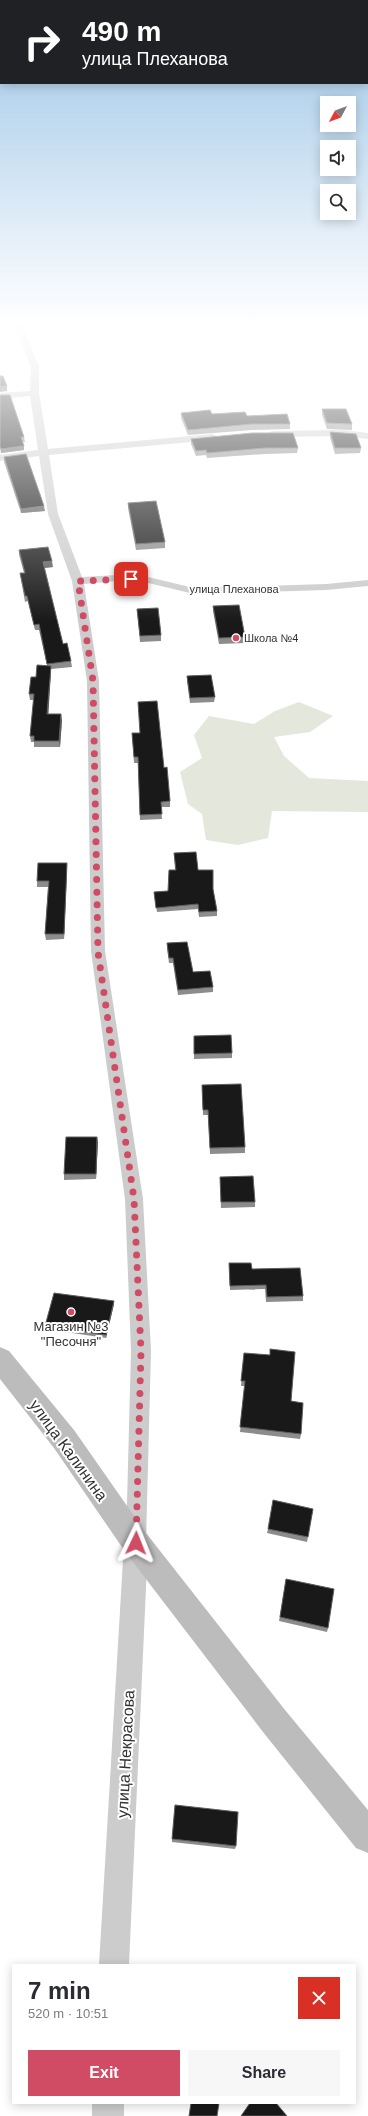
<!DOCTYPE html>
<html lang="en">
<head>
<meta charset="utf-8">
<style>
  :root { --surface:#fff; --page:#f7f7f7; --text:#2b2b33; --muted:#7c7c81; --accent:#d04c65 }
  body { margin:0; font-family:Arial,sans-serif; background:var(--page); color:var(--text); height:100vh; display:flex; flex-direction:column; font-size:15px; white-space:nowrap }
  * { box-sizing:border-box; margin:0 }
  p { font-size:13px; color:var(--muted) }
  .icon { flex:none; width:22px; height:22px; fill:none; stroke:currentColor; stroke-width:2; stroke-linecap:round; stroke-linejoin:round }
  .map { position:relative; flex:1; overflow:hidden }
  .drawer { position:absolute; left:12px; top:1964px; width:344px; height:140px; display:flex; flex-direction:column; background:var(--surface); border-radius:0px; box-shadow:0 2px 10px #0003 }
  .drawer>* { flex:none }
  .banner { position:absolute; left:0px; top:0px; width:368px; height:84px; box-shadow:0 2px 10px #0003; background:#202124; color:#fff; overflow:hidden }
  .needle { width:26px; rotate:229deg }
  .buttons { position:absolute; left:320px; top:96px; display:grid; gap:8px }
  .buttons a { display:grid; place-items:center; width:36px; height:36px; border-radius:0px; background:var(--surface); box-shadow:0 2px 10px #0003; font-size:20px }
  .pin { position:absolute; display:grid; place-items:center; width:34px; height:34px; color:#fff; margin:-17px; border-radius:8px; box-shadow:0 2px 6px #0006 }
  .me { position:absolute; width:44px; margin:-22px; rotate:2deg; stroke-linejoin:round; filter:drop-shadow(0 0 3px #0008) }
  .turn { display:flex; align-items:center; gap:14px; height:84px; padding:0 16px; font-size:18px }
  .turn .icon { width:52px; height:52px; stroke-width:2.5 }
  .turn b { display:block; font-size:28px; line-height:34px }
  .round { display:grid; place-items:center; flex:none; width:42px; height:42px; border-radius:0px; background:var(--page) }
  .head { display:flex; align-items:center; justify-content:space-between; height:68px; padding:0 16px }
  h1 { font-size:24px; font-weight:600; line-height:30px }
  .button { display:flex; gap:8px; margin-top:auto; padding:8px 16px }
  .button a { flex:1; height:46px; border-radius:0px; background:var(--accent); color:#fff; font-size:16px; font-weight:600; line-height:46px; text-align:center }
  .button a+a { background:var(--page); color:var(--text) }
  .map>svg:first-child { display:block }
  .green { fill:#e3e7dc }
  .lines { fill:none; stroke-linecap:round; stroke-linejoin:round }
  .minor { fill:#ccc; fill-rule:evenodd }
  .tertiary { fill:#ccc; fill-rule:evenodd }
  .secondary { fill:#bcbcbc; fill-rule:evenodd }
  .wall { fill:#8c8c8c }
  .shaded-wall { fill:#5e5e5e }
  .building { fill:#191919; stroke:#5e5e5e }
  .route { stroke:#d04c65; stroke-width:7; stroke-dasharray:0 12.6 }
  .poi-dot { fill:#d04c65; stroke:#fff; stroke-width:1.5 }
  .labels { text-anchor:middle; stroke-width:4; stroke-linejoin:round; paint-order:stroke }
  .far-street-label { font-size:11px; fill:#323232; stroke:#fff }
  .far-poi-label { font-size:11px; fill:#323232; stroke:#fff; text-anchor:start }
  .poi-label { font-size:13px; fill:#323232; stroke:#fff }
  .near-street-label { font-size:16px; fill:#323232; stroke:#fff }
</style>
</head>
<body>
<div class="map">
<svg width="368" height="2116" viewBox="0 0 368 2116">
  <rect width="100%" height="100%" fill="#fff"/>
  <path class="green" d="M299 702 333 716 310 732 274 737 284 756 309 778 368 781V812L272 811 268 838 238 845 206 840 202 814 188 804 180 772 202 758 194 735 209 716 254 724 275 711Z"/>
  <g class="lines">
    <g class="minor">
      <path d="M15 326H23L39 367V393L48 449 213 434 218 437 213 440 49 455 58 514 82 577 117 575 144 576 194 588 326 584 368 580V586L326 590 194 594 144 582 117 581 84 584 99 681 105 951 143 1199 151 1351 146 1541 143 1548 136 1551 129 1548 126 1541 131 1351 125 1199 91 951 87 681 72 581 48 514 39 456 0 461V455L38 450 30 396 0 399V393L30 391 31 367Z"/>
      <path d="M343 430 368 433V439L343 436 272 437 267 434 272 431Z"/>
    </g>
    <g class="tertiary">
      <path d="M136 1531 145 1534 148 1543 129 1965H99L124 1543 127 1534Z"/>
      <rect x="92" y="2103" width="32" height="13"/>
    </g>
    <path class="secondary" d="M0 1347 9 1351 74 1430 146 1533 285 1710 368 1810V1853L356 1848 263 1732 126 1553 54 1448 0 1379Z"/>
  </g>
  <g class="wall">
    <path d="M0 395 24 437 25 442H22L24 450 1 453 0 449Z"/>
    <path d="M322 409 352 424V430L327 429 322 415Z"/>
    <path d="M181 413 212 414 247 416 290 424V429L252 430 188 435 181 418Z"/>
    <path d="M330 432 361 448 360 453 335 454 330 438Z"/>
    <path d="M191 439 298 448 297 453 265 454 207 458 206 455 196 456 191 444Z"/>
    <path d="M4 457 45 511 21 513 4 462Z"/>
    <path d="M128 503 165 542V548L136 550 128 508Z"/>
    <path d="M19 550 53 567 44 568 63 644 71 661 72 667 51 669 48 714 62 720 60 747H34V742H31L30 736 34 700H30L29 694 36 677 47 665 39 630H35L28 601 25 602 20 573H24L19 555Z"/>
    <path d="M213 606 245 637V643L219 644 213 611Z"/>
    <path d="M137 609 161 635V641L140 642Z"/>
    <path d="M187 676 215 697 214 702 190 703 187 681Z"/>
    <path d="M132 733 164 768 170 801V807H161L162 819 140 820 138 763H134Z"/>
    <path d="M174 853 198 870 213 889 217 911V916L199 917 198 909 157 912 154 892 168 891 175 870Z"/>
    <path d="M67 869 64 939 46 940 45 934 48 887H37V881Z"/>
    <path d="M167 943 193 972 213 987V992L178 995 173 963H169L167 948Z"/>
    <path d="M194 1041 232 1053V1058L194 1059Z"/>
    <path d="M202 1085 245 1147V1153L210 1154 208 1115H203Z"/>
    <path d="M98 1142 96 1179 64 1180V1174Z"/>
    <path d="M220 1177 255 1202V1207L221 1208Z"/>
    <path d="M229 1263 252 1269 303 1296V1301L266 1302 265 1289 230 1290Z"/>
    <path d="M114 1304 106 1338 45 1329V1326Z"/>
    <path d="M244 1353 291 1401 301 1434 300 1439 240 1432 245 1386H241Z"/>
    <path d="M313 1509 307 1542 267 1533 268 1529Z"/>
    <path d="M286 1579 328 1628 327 1632 279 1621Z"/>
    <path d="M172 1839 236 1846 235 1849 172 1842Z"/>
  </g>
  <g class="shaded-wall">
    <path d="M7 386V391L0 392V387Z"/>
    <path d="M24 446V450L1 453V449Z"/>
    <path d="M44 506 45 511 21 513V509Z"/>
    <path d="M52 561 53 567 44 568 43 562Z"/>
    <path d="M51 666V672L48 720 47 714Z"/>
    <path d="M61 714 62 720 60 747 59 741Z"/>
    <path d="M67 863V869L64 939V934Z"/>
    <path d="M97 1137 98 1142 96 1179V1174Z"/>
    <path d="M114 1301V1304L106 1338V1335Z"/>
  </g>
  <g class="building">
    <path d="M0 376H3L7 386 0 387Z"/>
    <path d="M0 395H10L24 437H21L24 446 1 449 0 446Z"/>
    <path d="M322 409H346L352 424 327 423Z"/>
    <path d="M210 410 212 414 245 412 247 416 287 414 290 424H252L188 430 181 413Z"/>
    <path d="M330 432 356 434 361 448H335Z"/>
    <path d="M252 433H293L298 448H265L207 453 206 450 196 451 191 439Z"/>
    <path d="M26 454 44 506 21 509 4 457Z"/>
    <path d="M156 501 165 542 136 544 128 503Z"/>
    <path d="M48 547 52 561 43 562 63 644 67 643 71 661 47 664 39 624 34 625 27 596H25L20 573H25L19 550Z"/>
    <path d="M239 605 245 637 219 638 213 606Z"/>
    <path d="M158 608 161 635 140 636 137 609Z"/>
    <path d="M37 665 51 666 47 714H61L59 741H34V736H30L34 694H29L31 677H36Z"/>
    <path d="M211 675 215 697 190 698 187 676Z"/>
    <path d="M157 701 164 768 167 767 170 801 161 802 162 814 140 815 138 757H134L132 733H140L138 702Z"/>
    <path d="M196 852 198 870H213V889L217 911 199 912 198 904 156 908 154 892 168 891 169 870H176L174 853Z"/>
    <path d="M38 863H67L64 934H45L49 881H37Z"/>
    <path d="M187 942 193 972 210 971 213 987 178 990 173 958H169L167 943Z"/>
    <path d="M231 1035 232 1053 194 1054V1036Z"/>
    <path d="M241 1084 245 1147 210 1148 208 1110H203L202 1085Z"/>
    <path d="M66 1137H97L96 1174H64Z"/>
    <path d="M253 1176 255 1202H221L220 1177Z"/>
    <path d="M229 1263H251L252 1269 300 1268 303 1296 267 1297 266 1285 230 1286Z"/>
    <path d="M54 1293 114 1301 106 1335 45 1326Z"/>
    <path d="M270 1349 295 1352 291 1401 303 1403 301 1434 240 1427 245 1381H241L244 1353 270 1355Z"/>
    <path d="M273 1500 313 1509 308 1537 268 1529Z"/>
    <path d="M286 1579 334 1589 328 1628 280 1617Z"/>
    <path d="M175 1805 238 1812 236 1846 172 1839Z"/>
    <path d="M191 2103H219L217 2116H189Z"/>
    <path d="M250 2103H276L287 2116H241Z"/>
  </g>
  <linearGradient id="sky" x2="0" y2="1"><stop stop-color="#9bc4e6"/><stop offset="0.52" stop-color="#fff"/><stop offset="1" stop-color="#fff" stop-opacity="0"/></linearGradient>
  <rect width="368" height="622" fill="url(#sky)"/>
  <g class="lines">
    <path class="route" d="M131 579 78 581 93 681 98 952 134 1199 141 1351 136 1543"/>
  </g>
  <g class="poi-dot">
    <circle cx="236" cy="638" r="4"/>
    <circle cx="71" cy="1312" r="4"/>
  </g>
  <g class="labels">
    <g class="far-street-label">
      <text x="234" y="593">улица Плеханова</text>
    </g>
    <g class="far-poi-label">
      <text x="244" y="642">Школа №4</text>
    </g>
    <g class="poi-label">
      <text x="71" y="1331">Магазин №3<tspan x="71" dy="15">"Песочня"</tspan></text>
    </g>
    <g class="near-street-label">
      <text transform="translate(69 1450) rotate(54)" y="6">улица Калинина</text>
      <text transform="translate(125 1754) rotate(-87)" y="6">улица Некрасова</text>
    </g>
  </g>
</svg>
<div class="buttons">
<a><svg class="needle" viewBox="-14 -14 28 28"><path d="M0-13l5 13h-10z" fill="#e53935"/><path d="M0 13l5-13h-10z" fill="#7c7c81"/></svg></a>
<a><svg class="icon" aria-label="sound" viewBox="0 0 24 24"><path d="M4 9h4l5-4v14l-5-4H4zM17 9q2 3 0 6"/></svg></a>
<a><svg class="icon" aria-label="search" viewBox="0 0 24 24"><circle cx="10" cy="10" r="6"/><path d="M15 15l6 6"/></svg></a>
</div>
<div class="pin" style="left:131px;top:579px;background:#d93025"><svg class="icon" aria-label="arrive" viewBox="0 0 24 24"><path d="M6 21V4h12l-3 4 3 4H6"/></svg></div>
<svg class="me" style="left:136px;top:1543px" viewBox="-20 -20 40 40"><path d="M0-17L14 15 0 8-14 15z" fill="#d04c65" stroke="#fff" stroke-width="4"/></svg>
<div class="banner">
<div class="turn"><svg class="icon" aria-label="right" viewBox="0 0 24 24"><path d="M7 20v-9h11M14 6l5 5-5 5"/></svg><div><b>490 m</b>улица Плеханова</div></div>
</div>
<section class="drawer">
<div class="head"><div><h1>7 min</h1><p>520 m · 10:51</p></div><a class="round" style="background:#d93025;color:#fff"><svg class="icon" aria-label="close" viewBox="0 0 24 24"><path d="M6 6l12 12M18 6L6 18"/></svg></a></div>
<div class="button"><a>Exit</a><a>Share</a></div>
</section>
</div>
</body>
</html>
